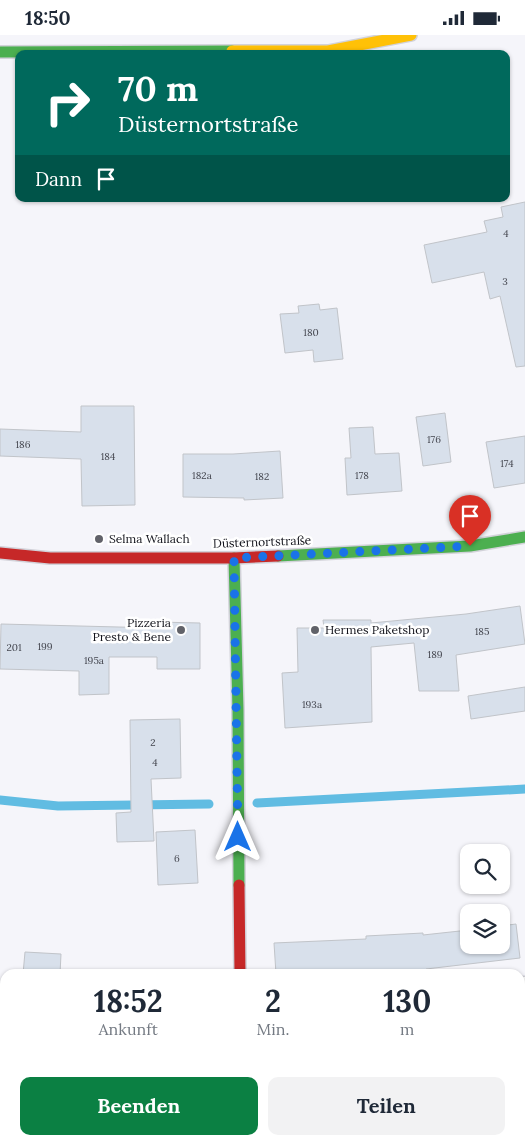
<!DOCTYPE html>
<html lang="de">
<head>
<meta charset="utf-8">
<style>
  :root { --surface:#fff; --page:#f2f2f3; --text:#1f2937; --muted:#747a83; --accent:#0b8043 }
  body { margin:0; font-family:Lora,serif; background:var(--page); color:var(--text); height:100vh; display:flex; flex-direction:column; font-size:19px; white-space:nowrap }
  * { box-sizing:border-box; margin:0 }
  p { font-size:16px; color:var(--muted) }
  .icon { flex:none; width:28px; height:28px; fill:none; stroke:currentColor; stroke-width:2; stroke-linecap:round; stroke-linejoin:round }
  .map { position:relative; flex:1; overflow:hidden }
  .side { position:absolute; left:0px; top:934px; width:525px; height:176px; display:flex; flex-direction:column; background:var(--surface); border-radius:15px 15px 0 0; box-shadow:0 1px 4px #0004 }
  .side>* { flex:none }
  .guide { position:absolute; left:15px; top:15px; width:495px; height:152px; border-radius:10px; box-shadow:0 1px 4px #0004; background:#00695c; color:#fff; overflow:hidden }
  .buttons { position:absolute; left:460px; top:809px; display:grid; gap:10px }
  .buttons a { display:grid; place-items:center; width:50px; height:50px; border-radius:10px; background:var(--surface); box-shadow:0 1px 4px #0004; font-size:25px }
  .pin { position:absolute; display:grid; place-items:center; width:42px; height:42px; color:#fff; margin:-51px -21px; border-radius:50% 50% 50% 0; rotate:-45deg; box-shadow:0 0 5px #0007 }
  .pin .icon { rotate:45deg }
  .me { position:absolute; width:55px; margin:-28px; rotate:0deg; stroke-linejoin:round; filter:drop-shadow(0 0 4px #0008) }
  .turn { display:flex; align-items:center; gap:18px; height:105px; padding:0 20px; font-size:22px }
  .turn .icon { width:65px; height:65px; stroke-width:2.5 }
  .turn b { display:block; font-size:35px; line-height:42px }
  .then { display:flex; align-items:center; height:48px; padding:0 20px; background:#0003; gap:10px; font-size:19px }
  .eta { display:flex; justify-content:space-evenly; align-items:center; height:85px; text-align:center }
  .eta b { font-size:30px; font-weight:700; line-height:35px }
  .button { display:flex; gap:10px; margin-top:auto; padding:10px 20px }
  .button a { flex:1; height:58px; border-radius:10px; background:var(--accent); color:#fff; font-size:20px; font-weight:700; line-height:58px; text-align:center }
  .button a+a { background:var(--page); color:var(--text) }
  .status { display:flex; justify-content:space-between; align-items:center; height:35px; padding:0 25px; background:var(--surface); direction:ltr }
  .status svg { height:14px; fill:currentColor }
  .map>svg:first-child { display:block }
  .park { fill:url(#park-crowns) }
  .lines { fill:none; stroke-linecap:round; stroke-linejoin:round }
  .stream { stroke:#61bce2; stroke-width:9 }
  .building { fill:#d8e0eb; stroke:#c1c4c9 }
  .street-casing { stroke:#d2d2d9; stroke-width:29 }
  .fast-casing { stroke:#d2d2d9; stroke-width:14 }
  .slow-casing { stroke:#d2d2d9; stroke-width:14 }
  .jam-casing { stroke:#d2d2d9; stroke-width:14 }
  .path { stroke:#e0e0e2; stroke-width:3; stroke-dasharray:4 2.5; stroke-linecap:butt }
  .street { stroke:#fefefe; stroke-width:26 }
  .fast { stroke:#4caf50; stroke-width:11 }
  .slow { stroke:#ffc107; stroke-width:11 }
  .jam { stroke:#c62828; stroke-width:11 }
  .route { stroke:#1a73e8; stroke-width:9; stroke-dasharray:0 16.2 }
  .poi-dot { fill:#616269; stroke:#fff; stroke-width:2 }
  .labels { text-anchor:middle; stroke-width:5; stroke-linejoin:round; paint-order:stroke }
  .number-label { font-size:10px; fill:#44464f }
  .poi-label { font-size:12px; fill:#12131b; stroke:#fff; text-anchor:start }
  .street-label { font-size:12px; fill:#12131b; stroke:#fff }
</style>
</head>
<body>
<div class="status"><b>18:50</b><svg viewBox="0 0 49 12"><path d="M0 12V9h3v3zM5 12V6h3v6zM10 12V3h3v9zM15 12V0h3v12zM26 1h20v11H26zM47 4h2v5h-2z"/></svg></div>
<div class="map">
<svg width="525" height="1109" viewBox="0 0 525 1109">
  <defs>
    <pattern id="park-crowns" width="20" height="18" patternUnits="userSpaceOnUse" patternTransform="scale(1.25)"><rect width="20" height="18" fill="#f7def8"/><path d="M2 6a3 3 0 1 1 6 0M12 15a3 3 0 1 1 6 0" fill="none" stroke="#d3bed4"/></pattern>
  </defs>
  <rect width="100%" height="100%" fill="#f5f5fa"/>
  <rect class="park" x="298" y="1105" width="153" height="4"/>
  <g class="lines">
    <g class="stream">
      <path d="M0 765 58 771 209 769"/>
      <path d="M257 768 525 754"/>
    </g>
  </g>
  <g class="building">
    <path d="M525 167V331L516 332 500 261 490 264 484 237 432 248 424 210 487 197 484 186 503 182 501 172Z"/>
    <path d="M319 269 320 275 337 273 343 324 314 327 313 315 285 318 280 279 299 278 298 271Z"/>
    <path d="M81 371H134L135 470 82 471 81 424 0 421V394L81 397Z"/>
    <path d="M445 378 451 427 423 431 416 382Z"/>
    <path d="M373 392 375 419 399 418 402 456 347 460 345 423H351L349 393Z"/>
    <path d="M525 401V448L494 453 486 407Z"/>
    <path d="M280 416 283 463 244 465V463L183 462V419H233Z"/>
    <path d="M520 571 525 609 456 620 459 656H419L414 608 371 612 372 687 285 693 282 638 298 637 297 593H324L323 585H371V588L466 579Z"/>
    <path d="M157 587 200 588V634H157V622H109V659L79 660V636L0 634 1 589 158 593Z"/>
    <path d="M525 652V676L471 684 468 661Z"/>
    <path d="M180 684 181 743 151 744 154 806 117 807 116 778 131 777 130 685Z"/>
    <path d="M195 795 198 848 158 850 156 797Z"/>
    <path d="M516 889 520 923 426 934V937L406 939H276L274 908 366 904V901L423 898V900L469 895V910H501V891Z"/>
    <path d="M25 917 61 919 60 939H23Z"/>
  </g>
  <g class="lines">
    <g class="street-casing">
      <g id="street">
        <path d="M520 955H525"/>
        <path d="M0 1012 5 1013"/>
        <path d="M244 1105V1109"/>
        <path d="M467 1105V1109"/>
      </g>
    </g>
    <g class="fast-casing">
      <g id="fast">
        <path d="M0 17 232 16"/>
        <path d="M278 521 470 511 525 502"/>
        <path d="M234 523 238 675 239 850"/>
      </g>
    </g>
    <g class="slow-casing">
      <path id="slow" d="M232 16H328L411 0"/>
    </g>
    <g class="jam-casing">
      <g id="jam">
        <path d="M0 518 50 523H234L278 521"/>
        <path d="M239 850 240 939"/>
      </g>
    </g>
    <path class="path" d="M277 1105V1109"/>
    <use href="#street" class="street"/>
    <use href="#fast" class="fast"/>
    <use href="#slow" class="slow"/>
    <use href="#jam" class="jam"/>
  </g>
  <g class="lines">
    <path class="route" d="M238 802 234 523 470 511"/>
  </g>
  <g class="poi-dot">
    <circle cx="99" cy="504" r="5"/>
    <circle cx="181" cy="595" r="5"/>
    <circle cx="315" cy="595" r="5"/>
  </g>
  <g class="labels">
    <g class="number-label">
      <text x="506" y="202">4</text>
      <text x="505" y="250">3</text>
      <text x="311" y="301">180</text>
      <text x="434" y="408">176</text>
      <text x="23" y="413">186</text>
      <text x="108" y="425">184</text>
      <text x="507" y="432">174</text>
      <text x="202" y="444">182a</text>
      <text x="362" y="444">178</text>
      <text x="262" y="445">182</text>
      <text x="482" y="600">185</text>
      <text x="45" y="615">199</text>
      <text x="14" y="616">201</text>
      <text x="435" y="623">189</text>
      <text x="94" y="629">195a</text>
      <text x="312" y="673">193a</text>
      <text x="153" y="711">2</text>
      <text x="155" y="731">4</text>
      <text x="177" y="827">6</text>
    </g>
    <g class="poi-label">
      <text x="109" y="508">Selma Wallach</text>
      <text x="171" y="592" text-anchor="end">Pizzeria<tspan x="171" dy="14">Presto &amp; Bene</tspan></text>
      <text x="325" y="599">Hermes Paketshop</text>
    </g>
    <g class="street-label">
      <text transform="translate(262 507) rotate(-2)" y="4">Düsternortstraße</text>
    </g>
  </g>
</svg>
<div class="buttons">
<a><svg class="icon" aria-label="search" viewBox="0 0 24 24"><circle cx="10" cy="10" r="6"/><path d="M15 15l6 6"/></svg></a>
<a><svg class="icon" aria-label="layers" viewBox="0 0 24 24"><path d="M12 4l9 5-9 5-9-5zM3 14l9 5 9-5"/></svg></a>
</div>
<div class="pin" style="left:470px;top:511px;background:#d93025"><svg class="icon" aria-label="arrive" viewBox="0 0 24 24"><path d="M6 21V4h12l-3 4 3 4H6"/></svg></div>
<svg class="me" style="left:238px;top:802px" viewBox="-20 -20 40 40"><path d="M0-17L14 15 0 8-14 15z" fill="#1a73e8" stroke="#fff" stroke-width="4"/></svg>
<div class="guide">
<div class="turn"><svg class="icon" aria-label="right" viewBox="0 0 24 24"><path d="M7 20v-9h11M14 6l5 5-5 5"/></svg><div><b>70 m</b>Düsternortstraße</div></div>
<div class="then">Dann<svg class="icon" aria-label="arrive" viewBox="0 0 24 24"><path d="M6 21V4h12l-3 4 3 4H6"/></svg></div>
</div>
<section class="side">
<div class="eta">
<div><b>18:52</b><p>Ankunft</p></div>
<div><b>2</b><p>Min.</p></div>
<div><b>130</b><p>m</p></div>
</div>
<div class="button"><a>Beenden</a><a>Teilen</a></div>
</section>
</div>
</body>
</html>
